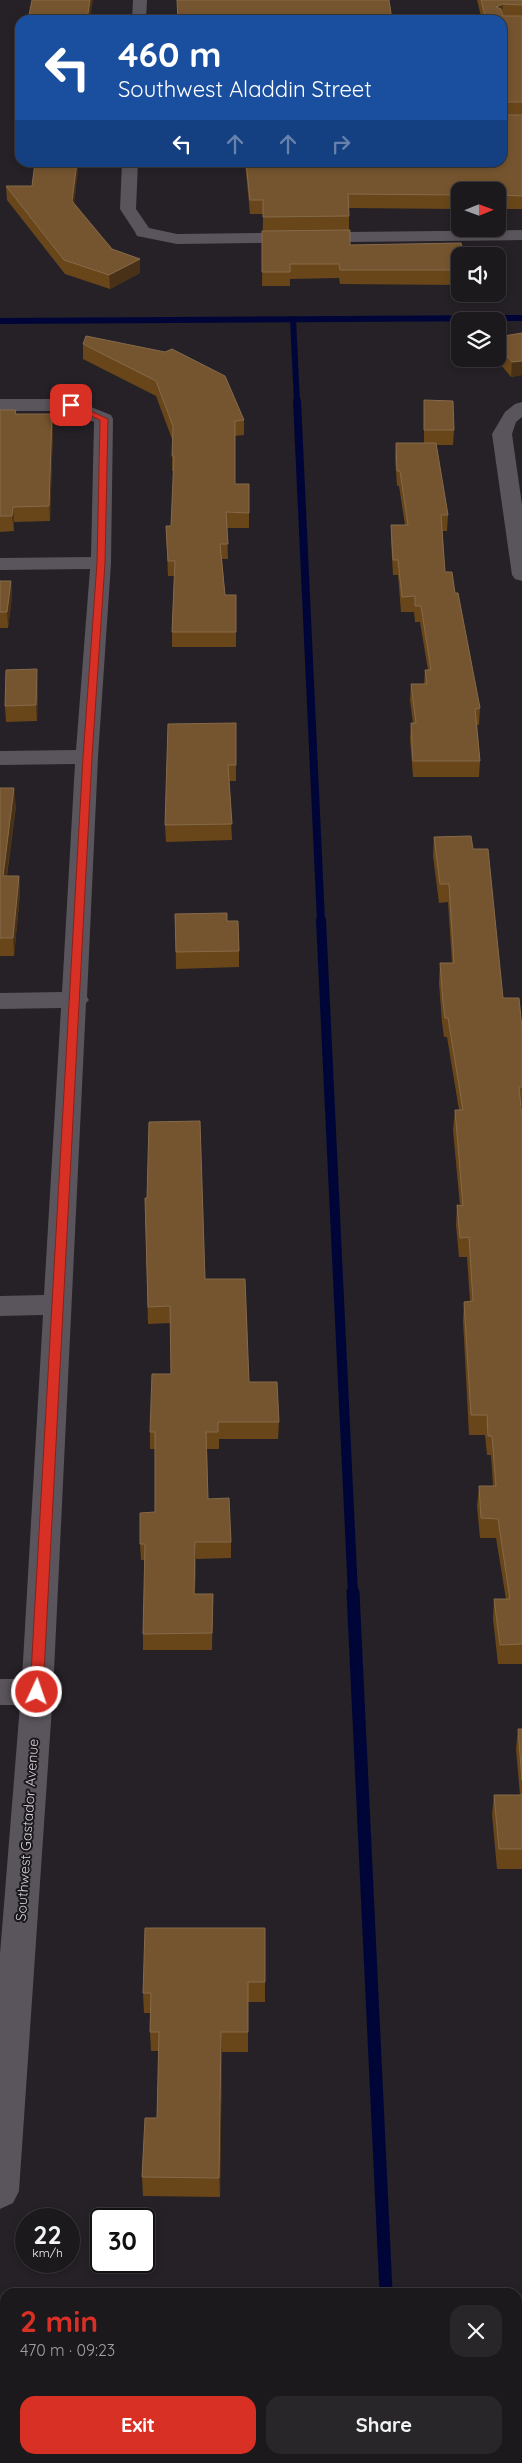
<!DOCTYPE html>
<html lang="en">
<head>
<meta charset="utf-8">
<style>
  :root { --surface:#1c191d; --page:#29262a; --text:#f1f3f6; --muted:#a0a0a4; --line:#3a383b; --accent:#d93025 }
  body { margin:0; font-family:Quicksand,sans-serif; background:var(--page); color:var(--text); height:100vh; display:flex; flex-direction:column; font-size:19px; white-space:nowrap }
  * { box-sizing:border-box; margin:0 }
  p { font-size:16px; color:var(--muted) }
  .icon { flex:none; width:28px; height:28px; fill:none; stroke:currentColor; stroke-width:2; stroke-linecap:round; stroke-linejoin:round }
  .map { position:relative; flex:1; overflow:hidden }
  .panel { position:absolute; left:0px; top:2288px; width:522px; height:176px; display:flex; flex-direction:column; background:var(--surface); border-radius:15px 15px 0 0; box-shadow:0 2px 8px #0003,0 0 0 1px var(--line) }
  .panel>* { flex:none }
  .banner { position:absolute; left:15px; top:15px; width:492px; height:152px; border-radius:15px; box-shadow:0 2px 8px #0003,0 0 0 1px var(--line); background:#1a4fa0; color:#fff; overflow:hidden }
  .needle { width:32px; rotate:89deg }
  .buttons { position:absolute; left:451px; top:182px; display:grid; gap:10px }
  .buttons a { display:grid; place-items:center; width:55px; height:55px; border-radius:10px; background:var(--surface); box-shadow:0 2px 8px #0003,0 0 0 1px var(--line); font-size:25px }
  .speed { position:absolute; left:15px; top:2208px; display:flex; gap:10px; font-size:25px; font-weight:700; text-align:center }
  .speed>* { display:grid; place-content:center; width:65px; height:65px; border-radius:50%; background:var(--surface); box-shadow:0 2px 8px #0003,0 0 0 1px var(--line); line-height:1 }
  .speed small { font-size:12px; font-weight:400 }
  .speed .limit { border:2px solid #111; border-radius:8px; background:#fff; color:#111 }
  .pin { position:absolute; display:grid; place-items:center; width:42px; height:42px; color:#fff; margin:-21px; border-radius:10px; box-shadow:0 2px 8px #0006 }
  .me { position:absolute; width:55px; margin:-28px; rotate:3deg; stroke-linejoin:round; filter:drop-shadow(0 0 4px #0008) }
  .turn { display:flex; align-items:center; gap:18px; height:105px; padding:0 20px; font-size:22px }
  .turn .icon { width:65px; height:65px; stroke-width:2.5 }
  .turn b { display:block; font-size:35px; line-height:42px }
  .lanes { display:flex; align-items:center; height:48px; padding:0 20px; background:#0003; justify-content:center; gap:25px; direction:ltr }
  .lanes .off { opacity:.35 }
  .round { display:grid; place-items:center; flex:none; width:52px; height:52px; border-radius:15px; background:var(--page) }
  .head { display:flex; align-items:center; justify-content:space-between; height:85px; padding:0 20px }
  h1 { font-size:30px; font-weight:800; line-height:38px; color:var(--accent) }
  .primary-button { display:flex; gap:10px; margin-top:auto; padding:10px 20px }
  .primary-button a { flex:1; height:58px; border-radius:15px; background:var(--accent); color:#fff; font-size:20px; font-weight:800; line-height:58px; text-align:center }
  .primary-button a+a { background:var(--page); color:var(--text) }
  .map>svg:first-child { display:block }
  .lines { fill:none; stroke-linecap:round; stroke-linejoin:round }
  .stream-far3 { stroke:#000538; stroke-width:6 }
  .stream-far2 { stroke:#000538; stroke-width:8 }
  .stream-far1 { stroke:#000538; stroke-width:10 }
  .stream { stroke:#000538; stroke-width:13 }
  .minor { fill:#5a555c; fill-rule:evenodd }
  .wall { fill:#69461a }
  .shaded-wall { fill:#493117 }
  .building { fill:#75552f; stroke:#856a4a }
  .route { fill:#d93025; stroke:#8d1f18 }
  .labels { text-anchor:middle; stroke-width:4; stroke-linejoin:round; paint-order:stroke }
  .street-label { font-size:14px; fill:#d8d6da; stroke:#1b181d }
</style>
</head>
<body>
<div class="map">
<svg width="522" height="2463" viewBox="0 0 522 2463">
  <rect width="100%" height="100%" fill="#252127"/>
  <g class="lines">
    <g class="stream-far3">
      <path d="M293 319 297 402"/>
      <path d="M0 321 522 318"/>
    </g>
    <path class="stream-far2" d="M297 401 321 921"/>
    <path class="stream-far1" d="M321 920 353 1594"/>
    <g class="stream">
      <path d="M353 1592 386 2292"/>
      <path d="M394 2459V2463"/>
    </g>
    <g class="minor">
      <path d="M133 0H147L146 20H132Z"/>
      <path d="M122 162H138L136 209 149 228 177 234 522 230V240L177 244 137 236 135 232 120 209Z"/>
      <path d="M0 399H71L111 415 113 419 111 563 98 757 87 997 89 1000 86 1003 53 1692 19 2191 13 2203 0 2209V1954L20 1705H0V1679H22L43 1315 0 1316V1296L44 1295 61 1008 0 1009V993L62 992 75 764 0 765V751L76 750 90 569 0 570V558L91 557 94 422 68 411H0Z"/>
      <path d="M522 402V417L516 422 512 434 522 505V581L515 579 512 575 492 434 505 412 515 404Z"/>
    </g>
  </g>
  <g class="wall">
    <path d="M477 0H522V209H498V191H460V209L349 208V230L350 245 460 256V285L340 284 339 278 290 279V286H262L263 214H250L245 162H502V20H482Z"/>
    <path d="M6 186H32L74 204 112 249 140 259V273L110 289 65 274 7 200Z"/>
    <path d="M522 333V375L511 377 496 359H498V337Z"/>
    <path d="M83 344 244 420V435L235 436V484H249V528H227L228 559H222L225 595H236V647H172V632L174 576H168L166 526H171L174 471H172V439L156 396 83 359Z"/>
    <path d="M424 400 454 430 453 445H436L448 515 447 531H442L445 572 455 593 480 708 479 725H477L480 761 479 777H413L410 739 411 723H413L410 700 411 684H424L425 670H428L420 622H415L414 612H401L398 575H393L391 540V525H405L399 486H397L395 458 396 443H424Z"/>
    <path d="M0 410H16V414H52L53 429 50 521 14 522V531L0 532Z"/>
    <path d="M0 581H11L12 596 8 628H0Z"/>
    <path d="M38 685 37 721 6 722 5 706Z"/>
    <path d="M236 723V781H229L232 840 166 842 165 825Z"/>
    <path d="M0 788 16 806 7 876H19L20 894 14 956H0Z"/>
    <path d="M434 837 473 849 503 998 522 1028V1106H521L522 1118V1664H498L493 1619 494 1599H506L496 1538H480L477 1506 479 1486H493L491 1455H487L485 1435H469L463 1321 464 1302 470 1301 467 1257H459L456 1225 457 1205 460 1206 453 1130 455 1110H459L447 1037H444L442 1022 439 983 440 963H452L448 902 439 903 433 856Z"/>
    <path d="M175 914 227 921 239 951V967L176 969Z"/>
    <path d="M145 1198 205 1279 249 1382 279 1422 278 1439H219V1449H207L208 1499 231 1542V1558L196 1559 195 1594H213L212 1650H143V1634L145 1560H141L140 1544 155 1512V1449H150V1432L171 1374 170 1323 148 1324Z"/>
    <path d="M518 1729H522V1869H497L492 1814 494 1795H520L516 1749Z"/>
    <path d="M265 1928V2002H248V2052H222L220 2197 143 2196 142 2177 157 2118 159 2051H151L150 2032V2013H144L143 1993Z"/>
    <rect x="129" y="2459" width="158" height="4"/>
  </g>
  <g class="shaded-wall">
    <path d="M90 0H93L90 20H87Z"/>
    <path d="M503 4 502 17 496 7Z"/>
    <path d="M77 162H79L73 215 72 201Z"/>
    <path d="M140 259V273L110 289 109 275Z"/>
    <path d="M522 361V375L511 377 512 362Z"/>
    <path d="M52 414 53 429 50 521 49 506Z"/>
    <path d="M13 507 14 522V531L12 516Z"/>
    <path d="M11 581 12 596 8 628 7 612Z"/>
    <path d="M37 669 38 685 37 721 36 705Z"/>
    <path d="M14 788 16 806 4 894 3 876Z"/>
    <path d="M19 876 20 894 14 956 13 938Z"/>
    <path d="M195 1542 196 1559 194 1611V1594Z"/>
    <path d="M221 2032 222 2052 220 2197 219 2178Z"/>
  </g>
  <g class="building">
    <path d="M32 0H90L87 20H28Z"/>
    <path d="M177 0H389L392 20H178Z"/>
    <path d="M481 0H522V5L503 4 496 7 501 9 503 16H522V102H502V20H486Z"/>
    <path d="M502 115H522V196L498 195V191H460V195L348 194 349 216 263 217V200H250L246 162H502Z"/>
    <path d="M35 162H77L72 201 112 249 140 259 109 275 64 260 6 186H32Z"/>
    <path d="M350 230V245L461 243 464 256H460V270H340L339 264H290V272H262V231Z"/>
    <path d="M522 333V361L512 362 498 345V337Z"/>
    <path d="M86 336 165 352 172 349 225 376 244 420 235 421V484H249V513L226 512 228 544H220L225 595H236V632H172L175 561H168L166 526H171L174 456H172L173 426 156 381 83 344Z"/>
    <path d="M424 400 453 401 454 430H424Z"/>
    <path d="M0 410H16L15 414H52L49 506 13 507 12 516H0Z"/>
    <path d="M396 443H436L448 515H441L445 572H452L455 593H458L480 708 475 709 480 761H413L411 723H416L411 684H427L425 670H431L421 606H415V596L402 597 398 560H393L391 525H408L400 471H397Z"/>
    <path d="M0 581H11L7 612H0Z"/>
    <path d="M37 669 36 705 5 706 6 670Z"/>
    <path d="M236 723V765H228L232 824 165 825 168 724Z"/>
    <path d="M0 788H14L3 876H19L13 938H0Z"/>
    <path d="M471 836 473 849H488L503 998H519L522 1028V1087H519L522 1118V1644L500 1645 494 1599H510L498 1519 481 1518 479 1486H496L492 1436H488L487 1415H471L464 1302 473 1301 469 1237 460 1238 457 1205 463 1206 455 1110H463L448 1018H445L443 1002 440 963H454L449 884H440L434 837Z"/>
    <path d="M227 913V921H238L239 951 176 952 175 914Z"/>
    <path d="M200 1121 205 1279H245L249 1382H277L279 1422H218V1432H206L208 1499 229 1498 231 1542H195L194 1594H213L212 1633 143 1634 145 1544H140V1513L155 1512V1432H150L152 1374H171L170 1306 148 1307 145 1198H147L149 1122Z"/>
    <path d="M518 1729H522V1780Z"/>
    <path d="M494 1795H522V1849H499Z"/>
    <path d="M145 1928H265V1982H248V2032H221L219 2178 142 2177 145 2118H157L159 2032H150L151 1993H143Z"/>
    <rect x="152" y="2459" width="135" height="4"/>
  </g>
  <path class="route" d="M71 402 108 419 105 563 92 757 43 1692 37 1697 30 1692 83 757 97 563 100 420 68 406 67 405Z"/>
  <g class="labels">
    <g class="street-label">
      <text transform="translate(27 1830) rotate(-86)" y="5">Southwest Gastador Avenue</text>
    </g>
  </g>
</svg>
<div class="buttons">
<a><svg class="needle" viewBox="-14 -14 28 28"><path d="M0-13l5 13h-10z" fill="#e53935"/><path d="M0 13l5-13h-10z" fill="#a0a0a4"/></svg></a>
<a><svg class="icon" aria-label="sound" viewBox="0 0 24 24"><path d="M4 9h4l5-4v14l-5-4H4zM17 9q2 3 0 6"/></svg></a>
<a><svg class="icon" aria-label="layers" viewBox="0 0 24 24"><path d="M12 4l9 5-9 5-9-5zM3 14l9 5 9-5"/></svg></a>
</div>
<div class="speed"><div>22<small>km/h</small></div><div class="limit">30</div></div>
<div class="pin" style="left:71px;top:405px;background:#d93025"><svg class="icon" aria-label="arrive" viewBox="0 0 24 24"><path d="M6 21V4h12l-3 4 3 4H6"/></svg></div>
<svg class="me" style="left:37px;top:1692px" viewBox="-20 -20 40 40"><circle r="17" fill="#d93025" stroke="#fff" stroke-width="3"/><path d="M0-11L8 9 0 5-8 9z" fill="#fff"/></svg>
<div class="banner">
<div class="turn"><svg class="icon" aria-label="left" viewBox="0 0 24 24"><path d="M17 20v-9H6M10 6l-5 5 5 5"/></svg><div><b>460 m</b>Southwest Aladdin Street</div></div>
<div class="lanes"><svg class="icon" aria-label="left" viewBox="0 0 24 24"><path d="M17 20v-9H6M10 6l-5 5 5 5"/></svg><svg class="icon off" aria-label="ahead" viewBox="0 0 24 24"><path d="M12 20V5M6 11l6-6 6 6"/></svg><svg class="icon off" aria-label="ahead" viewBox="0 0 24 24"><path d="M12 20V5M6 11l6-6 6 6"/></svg><svg class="icon off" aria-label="right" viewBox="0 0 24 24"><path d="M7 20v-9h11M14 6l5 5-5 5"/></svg></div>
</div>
<section class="panel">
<div class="head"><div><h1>2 min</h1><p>470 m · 09:23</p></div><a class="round"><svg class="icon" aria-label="close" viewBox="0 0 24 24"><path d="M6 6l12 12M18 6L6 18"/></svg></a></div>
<div class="primary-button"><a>Exit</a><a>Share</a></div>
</section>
</div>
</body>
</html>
